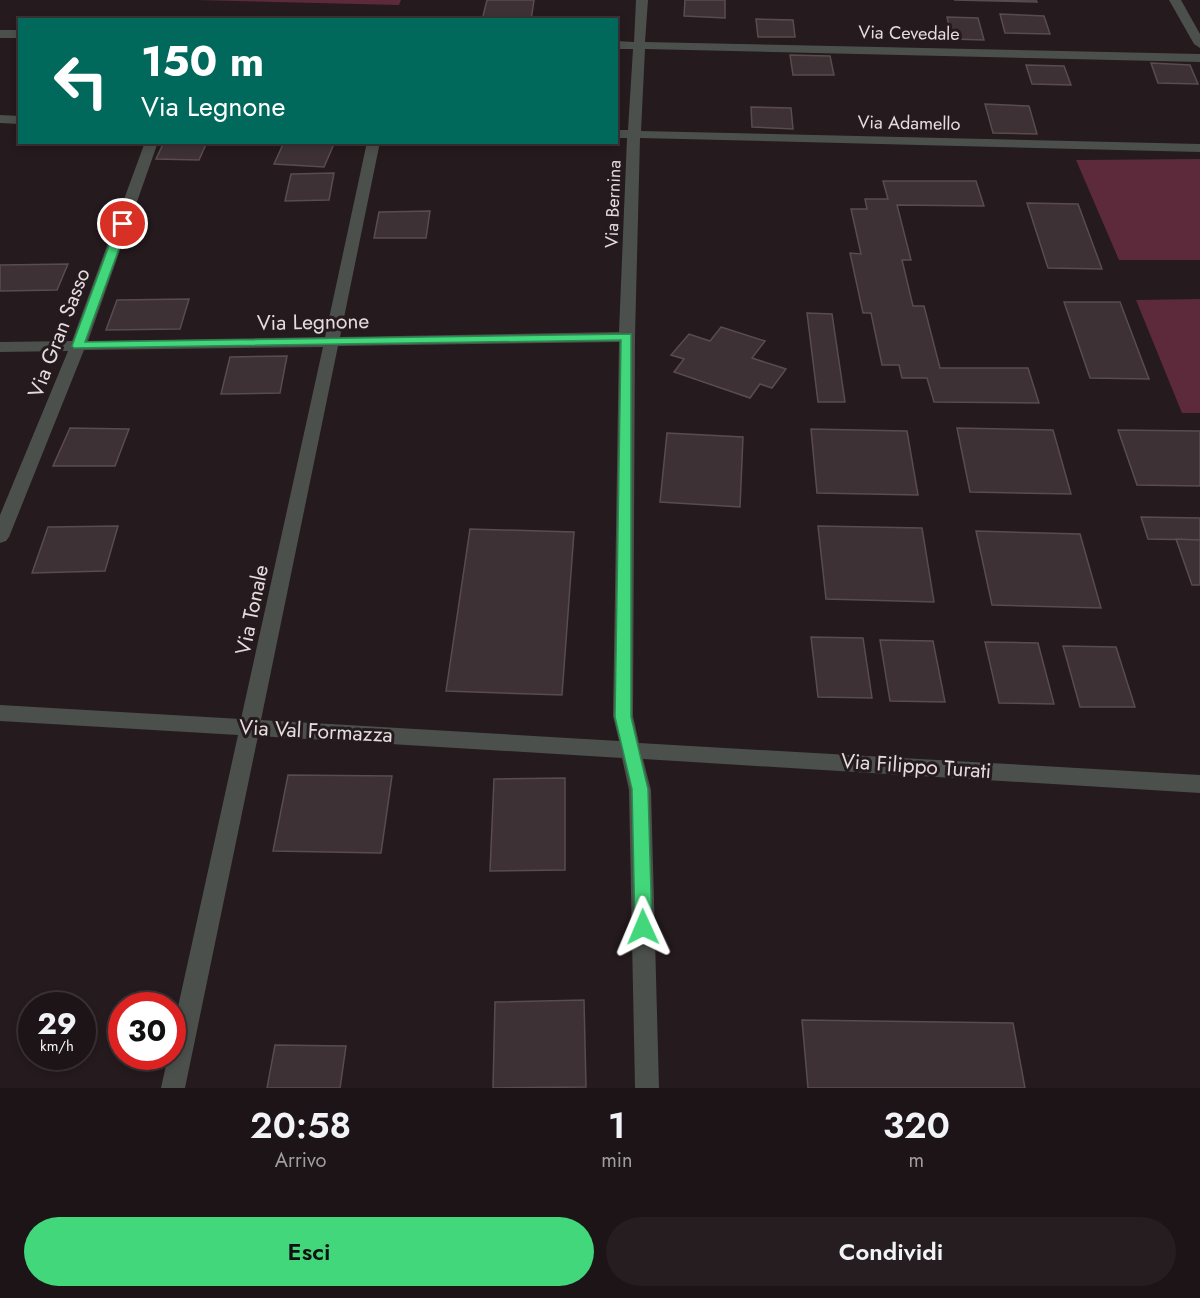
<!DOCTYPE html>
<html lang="it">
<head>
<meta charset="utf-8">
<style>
  :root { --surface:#1c1416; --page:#251d1f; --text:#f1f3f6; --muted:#a09ea1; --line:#3a3335; --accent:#42d77b }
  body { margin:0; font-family:Jost,sans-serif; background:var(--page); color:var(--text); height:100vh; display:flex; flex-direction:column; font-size:22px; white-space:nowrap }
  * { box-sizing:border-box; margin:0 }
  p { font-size:20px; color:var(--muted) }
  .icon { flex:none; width:33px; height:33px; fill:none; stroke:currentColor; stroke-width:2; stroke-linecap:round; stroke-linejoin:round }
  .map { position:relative; height:1088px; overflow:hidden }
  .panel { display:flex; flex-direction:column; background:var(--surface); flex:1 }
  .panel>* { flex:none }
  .banner { position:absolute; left:18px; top:18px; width:600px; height:126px; border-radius:0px; box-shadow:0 3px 9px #0003,0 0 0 2px var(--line); background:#00695c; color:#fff; overflow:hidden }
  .speed { position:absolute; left:18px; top:992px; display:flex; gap:12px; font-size:30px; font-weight:700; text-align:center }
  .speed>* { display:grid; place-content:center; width:78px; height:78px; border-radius:50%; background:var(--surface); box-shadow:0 3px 9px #0003,0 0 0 2px var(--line); line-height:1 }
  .speed small { font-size:15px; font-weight:400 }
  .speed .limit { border:9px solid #d22; background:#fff; color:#111 }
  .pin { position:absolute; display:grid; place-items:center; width:51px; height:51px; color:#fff; margin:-26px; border:3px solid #fff; border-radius:50%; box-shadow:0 2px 6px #0007 }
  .me { position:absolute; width:66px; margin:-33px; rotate:359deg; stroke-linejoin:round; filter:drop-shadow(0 0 4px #0008) }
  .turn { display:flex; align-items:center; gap:21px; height:126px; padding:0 24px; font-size:27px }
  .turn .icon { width:78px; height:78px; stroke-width:2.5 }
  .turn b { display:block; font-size:42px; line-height:51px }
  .eta { display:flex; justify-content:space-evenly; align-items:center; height:102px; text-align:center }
  .eta b { font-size:36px; font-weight:600; line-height:42px }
  .primary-button { display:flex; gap:12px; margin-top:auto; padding:12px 24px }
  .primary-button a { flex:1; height:69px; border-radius:36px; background:var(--accent); color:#111; font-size:24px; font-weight:600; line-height:69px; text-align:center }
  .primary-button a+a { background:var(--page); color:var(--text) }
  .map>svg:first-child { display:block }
  .green { fill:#5c2a3a }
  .building { fill:#3e3135; stroke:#594c4f; stroke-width:1.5 }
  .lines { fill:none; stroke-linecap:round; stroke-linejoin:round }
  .minor { fill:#4b504c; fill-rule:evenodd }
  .route { fill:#42d77b; stroke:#2b8c50; stroke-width:1.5 }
  .labels { text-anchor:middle; stroke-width:6; stroke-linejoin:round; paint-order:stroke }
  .far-street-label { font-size:18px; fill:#e4dcde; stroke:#251a1d }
  .street-label { font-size:21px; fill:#e4dcde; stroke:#251a1d }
</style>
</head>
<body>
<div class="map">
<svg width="1200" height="1088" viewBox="0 0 1200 1088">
  <rect width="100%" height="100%" fill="#251a1d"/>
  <g class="green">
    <path d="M194 0H401L399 5Z"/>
    <path d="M1200 159V260H1119L1076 160Z"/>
    <path d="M1200 299V413H1182L1136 300Z"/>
  </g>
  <g class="building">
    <path d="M487 0H534L531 20H482Z"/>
    <path d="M685 0H725V18L684 16Z"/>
    <path d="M1036 0 1037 2 954 0Z"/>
    <path d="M1000 14 1044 16 1050 34 1005 33Z"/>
    <path d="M947 17 978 18 984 40 952 39Z"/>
    <path d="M756 19 793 20 795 37H758Z"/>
    <path d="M790 55 830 56 834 75H793Z"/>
    <path d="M1151 63 1190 65 1198 84 1158 83Z"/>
    <path d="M1026 65 1064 66 1071 85 1032 84Z"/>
    <path d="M985 104 1029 106 1037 134 993 133Z"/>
    <path d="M751 107 791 108 793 129 752 127Z"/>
    <path d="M164 142H207L199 160 156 159Z"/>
    <path d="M284 142H297L334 144 324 167 274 164Z"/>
    <path d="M334 173 329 200 285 201 291 174Z"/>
    <path d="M883 181H976L984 206 897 205 911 260H902L913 306H924L940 368H1028L1039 403 934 402 927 378H902L899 365H882L871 313H863L850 253 861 254 851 209H867L865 199H888Z"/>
    <path d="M1027 203 1078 204 1102 269 1048 268Z"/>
    <path d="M430 211 426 238H374L379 212Z"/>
    <path d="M68 264 57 290 0 291V265Z"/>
    <path d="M189 299 180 329 106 330 117 300Z"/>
    <path d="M1064 302H1120L1149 379 1090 378Z"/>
    <path d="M807 313 832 314 845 402H818Z"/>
    <path d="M721 327 765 341 752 358 786 369 772 388 760 384 750 398 674 372 684 359 671 355 689 334 710 341Z"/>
    <path d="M287 356 280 393 221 394 230 357Z"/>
    <path d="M70 428 129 429 115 466H53Z"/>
    <path d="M957 428 1053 430 1071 494 970 492Z"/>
    <path d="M811 429 907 431 918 495 817 493Z"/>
    <path d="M1118 430 1200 431V486L1137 485Z"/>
    <path d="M667 433 743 437 740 507 660 502Z"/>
    <path d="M1141 517 1200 518V540L1148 539Z"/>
    <path d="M118 526 105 571 32 573 48 527Z"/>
    <path d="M818 526 922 528 934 602 826 599Z"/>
    <path d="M470 529 574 532 562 695 446 691Z"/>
    <path d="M976 531 1080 534 1101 608 992 605Z"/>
    <path d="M1176 539 1200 540V585H1192Z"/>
    <path d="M811 637 863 638 872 698 818 697Z"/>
    <path d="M880 640 933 641 945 702 890 701Z"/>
    <path d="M985 642 1038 643 1054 704 999 703Z"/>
    <path d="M1063 646 1116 647 1135 707H1080Z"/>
    <path d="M288 775 392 776 381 853 273 851Z"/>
    <path d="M565 778V870L490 871 494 779Z"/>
    <path d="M584 1000 586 1087 493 1088 495 1002Z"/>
    <path d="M802 1020 1013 1023 1025 1088H808Z"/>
    <path d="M275 1045 346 1046 340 1088H267Z"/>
  </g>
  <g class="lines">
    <g class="minor">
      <path d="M636 0H648L645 42 1200 54V62L645 49 641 131 1200 144V152L640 138 635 337 633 716 639 743 1200 775V793L643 759 651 790 659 1088H635L629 790 622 758 258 736 185 1088H161L168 1056H172V1034L238 735 0 721V705L241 719 323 347 84 350 9 537 6 541 0 543V515L68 351 0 352V342L72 341 145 142H158L88 341 325 337 367 142H380L340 337 619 332 627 138H616V130H628L633 49H616V41L634 42ZM619 342 613 716 619 741 261 720 338 346Z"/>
      <path d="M1169 0H1181L1200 34V48L1194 44Z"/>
      <rect x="0" y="30" width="20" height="8"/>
      <path d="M0 115 20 116V124L0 123Z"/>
    </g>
  </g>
  <path class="route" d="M123 221 128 224 85 342 631 334V717L648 789 652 927 649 933 643 935 637 933 635 927 632 789 615 717 621 340 74 348 72 346 117 224Z"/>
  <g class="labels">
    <g class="far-street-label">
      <text transform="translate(909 33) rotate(1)" y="6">Via Cevedale</text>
      <text transform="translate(909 123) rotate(1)" y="6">Via Adamello</text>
      <text transform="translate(613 204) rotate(-88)" y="6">Via Bernina</text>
    </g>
    <g class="street-label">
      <text transform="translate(313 322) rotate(-1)" y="7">Via Legnone</text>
      <text transform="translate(59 333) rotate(-69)" y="7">Via Gran Sasso</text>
      <text transform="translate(252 610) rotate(-78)" y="7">Via Tonale</text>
      <text transform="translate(316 731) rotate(3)" y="7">Via Val Formazza</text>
      <text transform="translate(916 766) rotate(4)" y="7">Via Filippo Turati</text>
    </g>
  </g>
</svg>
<div class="speed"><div>29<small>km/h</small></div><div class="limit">30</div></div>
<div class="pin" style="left:123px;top:224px;background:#d93025"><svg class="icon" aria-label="arrive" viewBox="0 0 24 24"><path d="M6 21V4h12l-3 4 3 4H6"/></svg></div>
<svg class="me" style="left:643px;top:927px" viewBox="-20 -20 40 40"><path d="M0-17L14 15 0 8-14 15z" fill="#42d77b" stroke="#fff" stroke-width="4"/></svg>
<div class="banner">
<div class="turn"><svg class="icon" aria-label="left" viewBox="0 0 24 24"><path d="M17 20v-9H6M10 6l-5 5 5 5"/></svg><div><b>150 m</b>Via Legnone</div></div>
</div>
</div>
<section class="panel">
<div class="eta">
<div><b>20:58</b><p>Arrivo</p></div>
<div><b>1</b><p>min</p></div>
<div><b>320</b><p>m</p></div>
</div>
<div class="primary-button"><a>Esci</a><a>Condividi</a></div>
</section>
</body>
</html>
